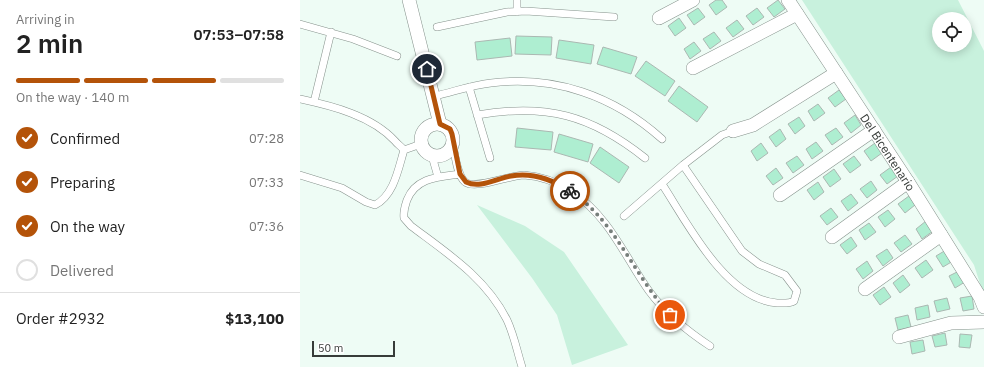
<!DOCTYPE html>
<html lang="en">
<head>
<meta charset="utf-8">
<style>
	body { margin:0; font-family:"IBM Plex Sans",sans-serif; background:#f6f6f6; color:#222; height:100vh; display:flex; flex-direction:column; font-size:15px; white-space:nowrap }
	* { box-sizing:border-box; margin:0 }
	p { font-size:13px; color:#767676 }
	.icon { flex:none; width:22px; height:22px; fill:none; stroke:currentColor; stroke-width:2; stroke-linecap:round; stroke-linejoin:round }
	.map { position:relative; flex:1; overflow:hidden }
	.panel { display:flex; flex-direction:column; background:#fff; width:300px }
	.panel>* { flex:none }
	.tools { position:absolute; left:632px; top:12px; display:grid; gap:8px }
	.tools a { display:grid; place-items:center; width:40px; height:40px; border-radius:50%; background:#fff; box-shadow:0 2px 10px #0003; font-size:20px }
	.scale { position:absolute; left:12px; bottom:10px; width:83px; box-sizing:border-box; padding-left:4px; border:2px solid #373c39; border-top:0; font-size:11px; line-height:14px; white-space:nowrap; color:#373c39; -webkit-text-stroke:3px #fff; paint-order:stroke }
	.pin { position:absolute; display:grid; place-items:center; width:34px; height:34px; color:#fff; margin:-17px; border:2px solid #fff; border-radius:50%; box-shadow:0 1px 4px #0007 }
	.courier { position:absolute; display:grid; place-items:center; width:40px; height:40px; margin:-20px; border:3px solid #b45309; border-radius:50%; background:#fff; color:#222; box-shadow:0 1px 5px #0007 }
	.headline em { font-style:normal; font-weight:600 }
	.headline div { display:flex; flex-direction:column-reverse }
	.headline { display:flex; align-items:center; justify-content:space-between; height:68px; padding:0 16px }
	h1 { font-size:26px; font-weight:600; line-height:30px }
	.bar { display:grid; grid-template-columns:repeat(4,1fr); gap:6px 4px; align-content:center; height:48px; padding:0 16px }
	.bar i { height:5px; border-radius:3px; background:#e0e0e0 }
	.bar .current { background:#b45309 }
	.bar p { grid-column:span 4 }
	.line { display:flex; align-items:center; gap:10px; padding:0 16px; border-top:1px solid #e0e0e0 }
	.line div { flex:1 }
	ol { padding:0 16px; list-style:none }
	li { display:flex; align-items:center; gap:12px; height:44px }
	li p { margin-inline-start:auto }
	li .icon { padding:4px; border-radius:50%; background:#b45309; color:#fff; stroke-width:4 }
	li:last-child { color:#767676 }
	li i { width:22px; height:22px; border:2px solid #e0e0e0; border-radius:50% }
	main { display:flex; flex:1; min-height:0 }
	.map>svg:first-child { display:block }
	.green { fill:#c8f1dd; fill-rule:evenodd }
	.building { fill:#aeeed1; stroke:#abb8b2 }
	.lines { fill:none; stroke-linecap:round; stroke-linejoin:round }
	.lane-casing { stroke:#86928c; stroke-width:8 }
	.street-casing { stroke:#86928c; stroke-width:14 }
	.lane { stroke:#fff; stroke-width:7 }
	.street { stroke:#fff; stroke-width:13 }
	.done { stroke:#777f7b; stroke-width:4; stroke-dasharray:0 7.2 }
	.route { stroke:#b45309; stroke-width:5 }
	.labels { text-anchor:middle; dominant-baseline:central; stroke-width:4; stroke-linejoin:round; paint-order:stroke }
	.street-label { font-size:12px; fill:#373c39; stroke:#fff }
</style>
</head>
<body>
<main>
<section class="panel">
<div class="headline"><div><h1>2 min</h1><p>Arriving in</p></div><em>07:53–07:58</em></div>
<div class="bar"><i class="current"></i><i class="current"></i><i class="current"></i><i></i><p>On the way · 140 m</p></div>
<ol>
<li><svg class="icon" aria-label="check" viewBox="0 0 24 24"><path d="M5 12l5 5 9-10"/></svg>Confirmed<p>07:28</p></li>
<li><svg class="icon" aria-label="check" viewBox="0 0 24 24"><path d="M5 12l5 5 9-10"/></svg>Preparing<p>07:33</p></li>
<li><svg class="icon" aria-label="check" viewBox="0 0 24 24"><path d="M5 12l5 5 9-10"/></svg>On the way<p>07:36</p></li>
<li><i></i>Delivered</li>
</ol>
<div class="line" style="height:52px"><div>Order #2932</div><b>$13,100</b></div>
</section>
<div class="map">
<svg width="684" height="367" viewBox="0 0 684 367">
	<rect width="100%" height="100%" fill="#eefcf5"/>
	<path class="green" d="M502 0H658L684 51V296L674 265ZM639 19H665V45H639Z
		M177 205 225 226 264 252 328 345 272 365 257 315 232 278Z"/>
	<path class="building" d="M416 0H422L427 7 416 15 409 5Z
		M478 0 485 9 474 17 467 8Z
		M398 8 405 17 394 25 387 15Z
		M457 8 464 17 453 25 446 16Z
		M379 18 386 28 375 36 368 26Z
		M437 20 444 29 433 37 426 28Z
		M414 32 421 41 410 49 403 39Z
		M216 36 252 37 251 55 215 54Z
		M210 38 212 56 177 60 175 42Z
		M259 40 294 45 291 64 256 58Z
		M394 42 401 51 390 59 384 49Z
		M303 47 337 57 331 74 297 64Z
		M346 61 375 81 365 96 335 76Z
		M379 86 408 107 397 122 368 101Z
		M539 90 546 99 535 107 528 98Z
		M518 104 525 113 514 121 508 111Z
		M555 115 561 125 551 133 544 123Z
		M499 117 505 126 495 134 488 124Z
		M217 128 253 132 251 150 215 147Z
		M536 128 543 137 532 145 525 135Z
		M480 129 486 139 476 147 469 137Z
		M259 134 293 144 288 162 254 152Z
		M516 142 523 151 512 159 506 149Z
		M461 143 468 153 457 161 451 151Z
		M575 143 582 153 571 161 564 151Z
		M300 147 329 167 319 183 290 163Z
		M497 156 504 165 493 173 486 163Z
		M554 156 561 165 550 173 543 164Z
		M591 167 598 176 587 184 580 175Z
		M476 168 483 178 473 185 466 176Z
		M534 169 541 179 530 187 523 177Z
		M571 181 577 190 567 198 560 189Z
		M518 182 524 192 514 200 507 190Z
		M551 194 558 203 548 211 541 201Z
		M609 196 615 205 605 213 598 204Z
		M531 208 538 217 527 225 520 216Z
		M588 210 595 219 585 227 578 217Z
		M626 221 633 231 622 239 616 229Z
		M569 223 576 232 565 240 559 230Z
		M605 235 612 244 601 252 594 243Z
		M551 237 557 246 547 254 540 245Z
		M587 249 593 258 583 266 576 256Z
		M646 250 653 261 643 267 636 256Z
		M626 260 633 270 622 278 615 268Z
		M567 261 573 271 563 279 556 269Z
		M659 271 665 282 655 288 649 276Z
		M603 275 610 285 600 293 593 283Z
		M584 287 591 297 580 305 573 295Z
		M672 296 674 309 663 311 660 298Z
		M647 298 650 309 637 312 634 301Z
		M628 305 630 317 617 320 615 308Z
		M608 315 611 327 598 330 595 318Z
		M645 333 647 345 635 347 632 336Z
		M660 334 672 335 670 348 659 347Z
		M623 340 625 351 612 354 610 342Z"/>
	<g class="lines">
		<g class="lane-casing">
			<path id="lane" d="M217 12V0
				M0 24 53 39 97 56
				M137 27 207 12 226 11 314 17
				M169 87 190 158
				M135 96C153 92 172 85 191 83 255 75 314 96 362 139
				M0 99C33 106 72 116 95 141 98 145 101 146 104 150L121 144
				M14 102 31 32
				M177 115C246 103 291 115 345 158
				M153 145C155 155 157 175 165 182 175 190 210 175 224 175 242 176 257 182 272 192 309 216 325 257 349 291 366 314 387 331 410 346
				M132 156 138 177
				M160 174C139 177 116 177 107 200 105 206 103 211 104 218L111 226C147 253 186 278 207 320 214 335 217 351 222 367
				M0 175 42 188 66 202 75 205C94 195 98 170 104 150
				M362 184C387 222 425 299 477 303 482 303 489 304 494 301L497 291 485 275 459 264 442 251 383 165
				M324 216 383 165 422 135 433 131"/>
		</g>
		<g class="street-casing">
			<g id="street">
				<path d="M109 0 140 124"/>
				<path id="s1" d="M488 0 608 182 680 297 684 307"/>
				<path d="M359 18 393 0"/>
				<path d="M393 68 497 14"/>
				<circle cx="137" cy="140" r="16"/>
				<path d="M433 131 453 125 536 73"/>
				<path d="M480 195 574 130"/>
				<path d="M532 237 608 182"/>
				<path d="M565 289 641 235"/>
				<path d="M599 337 651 323 684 322"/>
			</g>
		</g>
		<use href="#lane" class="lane"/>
		<use href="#street" class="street"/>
	</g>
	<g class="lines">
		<path class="done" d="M270 191C316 221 334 276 370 315"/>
		<path class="route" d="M127 69 140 124 150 129 152 134 160 174 166 182C180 189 197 178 211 176 232 172 253 180 270 191"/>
	</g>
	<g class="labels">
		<g class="street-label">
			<text stroke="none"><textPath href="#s1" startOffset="182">Del Bicentenario</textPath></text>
		</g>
	</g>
</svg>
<div class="tools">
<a><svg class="icon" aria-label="locate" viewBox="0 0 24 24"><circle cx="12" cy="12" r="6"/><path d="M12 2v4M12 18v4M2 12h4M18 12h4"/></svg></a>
</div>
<div class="scale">50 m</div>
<div class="pin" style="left:370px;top:315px;background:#ea580c"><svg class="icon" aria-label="bag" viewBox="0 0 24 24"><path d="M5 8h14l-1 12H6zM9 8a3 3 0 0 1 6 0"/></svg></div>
<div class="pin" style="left:127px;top:69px;background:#1f2937"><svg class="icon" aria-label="home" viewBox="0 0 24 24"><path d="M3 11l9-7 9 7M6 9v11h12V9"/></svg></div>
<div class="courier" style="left:270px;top:191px"><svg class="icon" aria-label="bike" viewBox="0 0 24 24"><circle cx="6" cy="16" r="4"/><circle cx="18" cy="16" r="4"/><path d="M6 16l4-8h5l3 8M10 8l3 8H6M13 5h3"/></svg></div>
</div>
</main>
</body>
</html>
